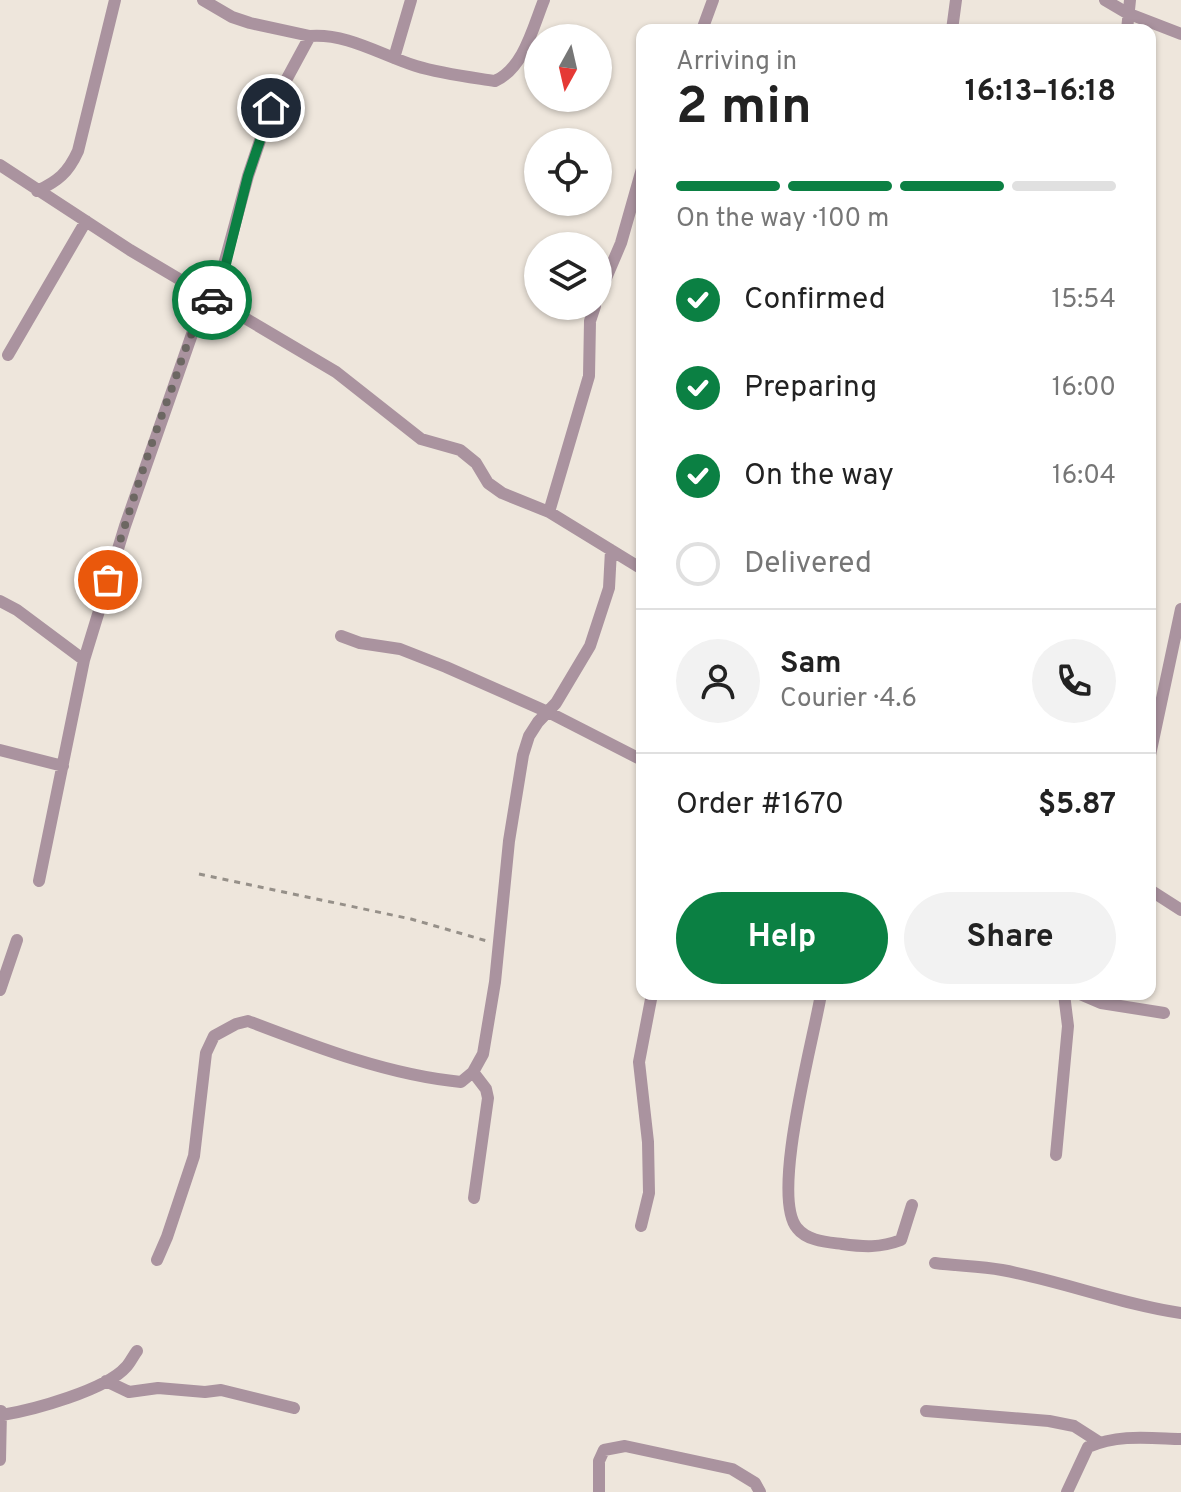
<!DOCTYPE html>
<html lang="en">
<head>
<meta charset="utf-8">
<style>
	body { margin:0; font-family:Overpass,sans-serif; background:#f2f2f2; color:#222; height:100vh; display:flex; flex-direction:column; font-size:30px; white-space:nowrap }
	* { box-sizing:border-box; margin:0 }
	p { font-size:26px; color:#767676 }
	.icon { flex:none; width:44px; height:44px; fill:none; stroke:currentColor; stroke-width:2; stroke-linecap:round; stroke-linejoin:round }
	.map { position:relative; flex:1; overflow:hidden }
	.details { position:absolute; left:636px; top:24px; width:520px; height:976px; display:flex; flex-direction:column; background:#fff; border-radius:16px; box-shadow:0 2px 6px #0004 }
	.details>* { flex:none }
	.needle { width:52px; rotate:188deg }
	.controls { position:absolute; left:524px; top:24px; display:grid; gap:16px }
	.controls a { display:grid; place-items:center; width:88px; height:88px; border-radius:50%; background:#fff; box-shadow:0 2px 6px #0004; font-size:40px }
	.pin { position:absolute; display:grid; place-items:center; width:68px; height:68px; color:#fff; margin:-34px; border:4px solid #fff; border-radius:50%; box-shadow:0 2px 8px #0007 }
	.courier { position:absolute; display:grid; place-items:center; width:80px; height:80px; margin:-40px; border:6px solid #0b8043; border-radius:50%; background:#fff; color:#222; box-shadow:0 2px 10px #0007 }
	.head em { font-style:normal; font-weight:700 }
	.head div { display:flex; flex-direction:column-reverse }
	.head { display:flex; align-items:center; justify-content:space-between; height:136px; padding:0 40px }
	h1 { font-size:52px; font-weight:700; line-height:60px }
	.bar { display:grid; grid-template-columns:repeat(4,1fr); gap:12px 8px; align-content:center; height:96px; padding:0 40px }
	.bar i { height:10px; border-radius:6px; background:#e0e0e0 }
	.bar .selected { background:#0b8043 }
	.bar p { grid-column:span 4 }
	.line { display:flex; align-items:center; gap:20px; padding:0 40px; border-top:2px solid #e0e0e0 }
	.line div { flex:1 }
	.round { display:grid; place-items:center; flex:none; width:84px; height:84px; border-radius:42px; background:#f2f2f2 }
	ol { padding:0 40px; list-style:none }
	li { display:flex; align-items:center; gap:24px; height:88px }
	li p { margin-inline-start:auto }
	li .icon { padding:8px; border-radius:50%; background:#0b8043; color:#fff; stroke-width:4 }
	li:last-child { color:#767676 }
	li i { width:44px; height:44px; border:4px solid #e0e0e0; border-radius:50% }
	.action { display:flex; gap:16px; margin-top:auto; padding:16px 40px }
	.action a { flex:1; height:92px; border-radius:48px; background:#0b8043; color:#fff; font-size:32px; font-weight:700; line-height:92px; text-align:center }
	.action a+a { background:#f2f2f2; color:#222 }
	.map>svg:first-child { display:block }
	.lines { fill:none; stroke-linecap:round; stroke-linejoin:round }
	.path { stroke:#969089; stroke-width:3; stroke-dasharray:6 6; stroke-linecap:butt }
	.minor { stroke:#aa939f; stroke-width:12 }
	.done { stroke:#6c6762; stroke-width:8; stroke-dasharray:0 14.4 }
	.route { stroke:#0b8043; stroke-width:10 }
</style>
</head>
<body>
<div class="map">
<svg width="1181" height="1492" viewBox="0 0 1181 1492">
	<rect width="100%" height="100%" fill="#eee6dc"/>
	<g class="lines">
		<path class="path" d="M199 874 411 919 487 941"/>
		<path class="minor" d="M203 0 232 17 250 23 310 36
			M1105 0 1127 13 1181 34
			M702 30 713 0
			M952 30 956 0
			M1127 30 1130 0
			M394 58 411 0
			M0 165 130 250 336 372 421 439 460 450 476 463 488 483 502 493 549 512 642 569
			M37 191C58 181 68 173 78 151L115 0
			M598 297 621 243 642 169
			M8 355 86 221
			M549 512 589 376 590 321 595 306
			M0 601 17 610 84 660
			M341 636 360 643 400 649 446 667 550 713 642 760
			M0 750 63 766
			M1150 755 1181 609
			M39 881 84 660 125 526 198 317 213 299 219 283 248 176 271 108 310 36C347 33 381 55 416 66 442 74 469 77 495 81 524 68 533 27 544 0
			M1150 890 1181 910
			M0 990 17 940
			M821 994C814 1038 770 1196 797 1228 807 1241 827 1242 842 1244 864 1247 880 1248 901 1240L912 1205
			M1080 994 1101 1003 1164 1013
			M473 1072 486 1089 488 1098 474 1198
			M1056 1155 1068 1026 1064 994
			M641 1226 649 1193 648 1142 639 1062 652 994
			M157 1260 167 1237 194 1156 206 1053 214 1036 236 1024 248 1021C316 1047 388 1075 461 1082L473 1072 483 1054 495 982 509 841 523 755 529 736 538 722 556 703 590 646 609 588 611 550
			M935 1263C957 1266 980 1266 1002 1270 1062 1281 1120 1304 1181 1313
			M106 1381 129 1392 158 1388 205 1392 221 1390 294 1408
			M926 1411 1049 1421 1074 1426 1099 1442
			M2 1415C33 1410 106 1390 126 1367 130 1363 133 1356 137 1351
			M0 1460 1 1411
			M599 1492V1461L604 1450 625 1446 732 1469 755 1483 760 1492
			M1067 1492 1088 1447C1119 1434 1148 1438 1181 1439"/>
	</g>
	<g class="lines">
		<path class="done" d="M108 580C128 515 148 451 172 388 183 357 191 325 212 300"/>
		<path class="route" d="M212 300 226 264 248 176 271 108"/>
	</g>
</svg>
<div class="controls">
<a><svg class="needle" viewBox="-14 -14 28 28"><path d="M0-13l5 13h-10z" fill="#e53935"/><path d="M0 13l5-13h-10z" fill="#767676"/></svg></a>
<a><svg class="icon" aria-label="locate" viewBox="0 0 24 24"><circle cx="12" cy="12" r="6"/><path d="M12 2v4M12 18v4M2 12h4M18 12h4"/></svg></a>
<a><svg class="icon" aria-label="layers" viewBox="0 0 24 24"><path d="M12 4l9 5-9 5-9-5zM3 14l9 5 9-5"/></svg></a>
</div>
<div class="pin" style="left:108px;top:580px;background:#ea580c"><svg class="icon" aria-label="bag" viewBox="0 0 24 24"><path d="M5 8h14l-1 12H6zM9 8a3 3 0 0 1 6 0"/></svg></div>
<div class="pin" style="left:271px;top:108px;background:#1f2937"><svg class="icon" aria-label="home" viewBox="0 0 24 24"><path d="M3 11l9-7 9 7M6 9v11h12V9"/></svg></div>
<div class="courier" style="left:212px;top:300px"><svg class="icon" aria-label="car" viewBox="0 0 24 24"><path d="M5 17H2v-5l4-1 3-4h7l3 4 3 1v5h-3M9 17h6M6 11h13"/><circle cx="7" cy="17" r="2"/><circle cx="17" cy="17" r="2"/></svg></div>
<section class="details">
<div class="head"><div><h1>2 min</h1><p>Arriving in</p></div><em>16:13–16:18</em></div>
<div class="bar"><i class="selected"></i><i class="selected"></i><i class="selected"></i><i></i><p>On the way · 100 m</p></div>
<ol>
<li><svg class="icon" aria-label="check" viewBox="0 0 24 24"><path d="M5 12l5 5 9-10"/></svg>Confirmed<p>15:54</p></li>
<li><svg class="icon" aria-label="check" viewBox="0 0 24 24"><path d="M5 12l5 5 9-10"/></svg>Preparing<p>16:00</p></li>
<li><svg class="icon" aria-label="check" viewBox="0 0 24 24"><path d="M5 12l5 5 9-10"/></svg>On the way<p>16:04</p></li>
<li><i></i>Delivered</li>
</ol>
<div class="line" style="height:144px"><a class="round"><svg class="icon" aria-label="person" viewBox="0 0 24 24"><circle cx="12" cy="8" r="4"/><path d="M4 21q1-7 8-7t8 7"/></svg></a><div><b>Sam</b><p>Courier · 4.6</p></div><a class="round"><svg class="icon" aria-label="phone" viewBox="0 0 24 24"><path d="M5 4h4l2 5-3 2q2 4 5 5l2-3 5 2v4C11 20 4 13 5 4z"/></svg></a></div>
<div class="line" style="height:104px"><div>Order #1670</div><b>$5.87</b></div>
<div class="action"><a>Help</a><a>Share</a></div>
</section>
</div>
</body>
</html>
